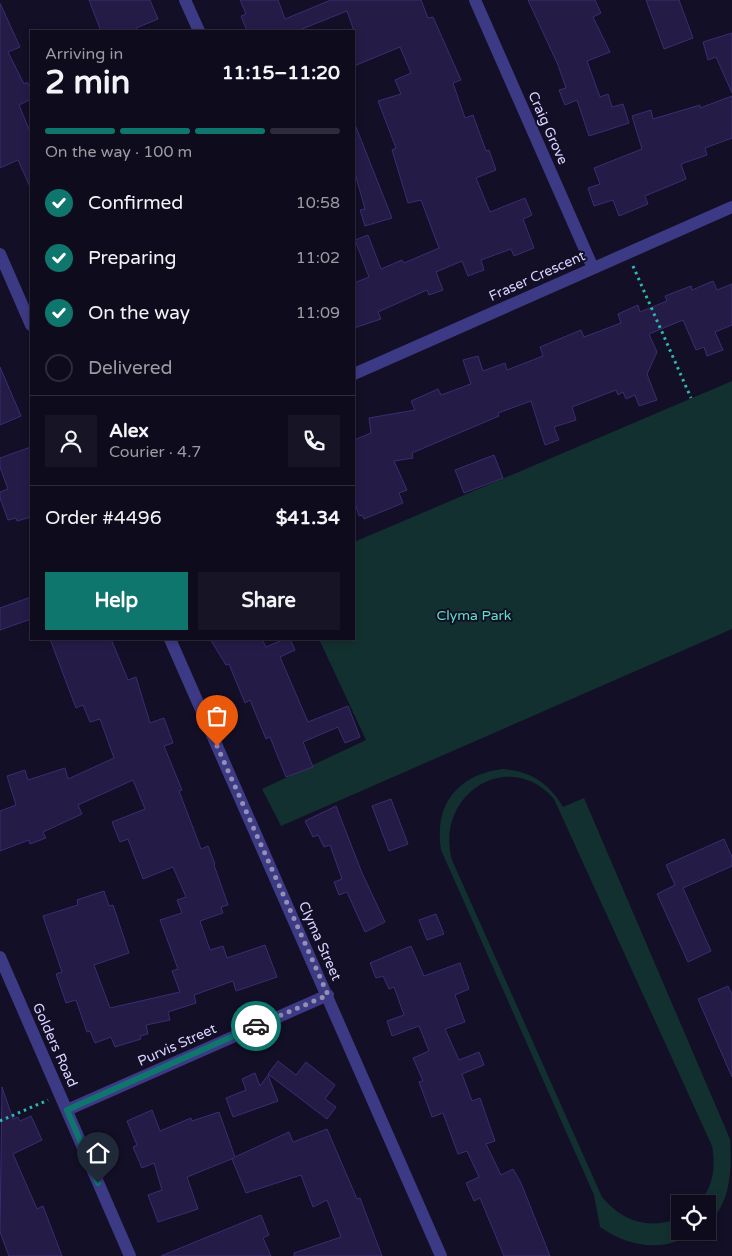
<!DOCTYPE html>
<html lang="en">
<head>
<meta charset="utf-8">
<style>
	body { margin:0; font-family:"Varela Round",sans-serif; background:#171425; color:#f1f3f6; height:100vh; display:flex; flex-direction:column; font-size:19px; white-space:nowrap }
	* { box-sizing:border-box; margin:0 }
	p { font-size:16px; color:#9b9ba3 }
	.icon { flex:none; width:28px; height:28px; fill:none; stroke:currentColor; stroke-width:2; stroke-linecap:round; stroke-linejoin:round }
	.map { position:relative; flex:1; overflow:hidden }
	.sheet { position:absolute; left:30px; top:30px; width:325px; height:610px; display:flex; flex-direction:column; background:#0e0b1c; border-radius:0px; box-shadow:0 2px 8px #0003,0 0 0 1px #2e2b3b }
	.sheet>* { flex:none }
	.fabs { position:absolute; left:671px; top:1195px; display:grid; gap:10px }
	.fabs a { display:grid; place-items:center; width:45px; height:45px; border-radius:0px; background:#0e0b1c; box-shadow:0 2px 8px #0003,0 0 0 1px #2e2b3b; font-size:25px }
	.pin { position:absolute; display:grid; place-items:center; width:42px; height:42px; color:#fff; margin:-51px -21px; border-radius:50% 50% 50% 0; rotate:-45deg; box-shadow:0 0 5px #0007 }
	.pin .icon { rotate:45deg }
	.courier { position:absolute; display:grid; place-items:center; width:50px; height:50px; margin:-25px; border:4px solid #0f766e; border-radius:50%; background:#fff; color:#222; box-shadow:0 1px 6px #0007 }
	.overview em { font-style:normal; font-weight:700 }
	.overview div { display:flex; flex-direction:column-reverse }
	.overview { display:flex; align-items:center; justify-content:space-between; height:85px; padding:0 15px }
	h1 { font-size:32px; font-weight:700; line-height:38px }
	.bar { display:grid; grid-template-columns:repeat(4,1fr); gap:8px 5px; align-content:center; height:60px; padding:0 15px }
	.bar i { height:6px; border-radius:4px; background:#2e2b3b }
	.bar .current { background:#0f766e }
	.bar p { grid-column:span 4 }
	.line { display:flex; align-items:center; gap:12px; padding:0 15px; border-top:1px solid #2e2b3b }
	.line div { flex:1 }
	.round { display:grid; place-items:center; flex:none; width:52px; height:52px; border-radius:0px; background:#171425 }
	ol { padding:0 15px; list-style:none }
	li { display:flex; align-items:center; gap:15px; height:55px }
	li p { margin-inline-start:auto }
	li .icon { padding:5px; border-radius:50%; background:#0f766e; color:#fff; stroke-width:4 }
	li:last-child { color:#9b9ba3 }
	li i { width:28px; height:28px; border:2px solid #2e2b3b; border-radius:50% }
	.primary-button { display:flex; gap:10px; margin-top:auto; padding:10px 15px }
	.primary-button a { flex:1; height:58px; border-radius:0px; background:#0f766e; color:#fff; font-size:20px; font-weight:700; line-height:58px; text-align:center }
	.primary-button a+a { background:#171425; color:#f1f3f6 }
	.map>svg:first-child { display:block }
	.green { fill:#12302f }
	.building { fill:#241b47; stroke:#3b2d73 }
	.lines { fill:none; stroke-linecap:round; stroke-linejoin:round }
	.path { stroke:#2fb8b0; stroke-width:3; stroke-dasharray:2.5 4; stroke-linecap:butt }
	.minor { stroke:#3d3a85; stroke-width:12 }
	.done { stroke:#948fb3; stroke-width:5; stroke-dasharray:0 9 }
	.route { stroke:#0f766e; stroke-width:6 }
	.labels { text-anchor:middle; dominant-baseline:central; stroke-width:4; stroke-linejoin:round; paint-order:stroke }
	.street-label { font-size:14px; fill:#d9d4ff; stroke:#130f26 }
	.park-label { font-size:14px; fill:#5fe0c0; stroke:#130f26 }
</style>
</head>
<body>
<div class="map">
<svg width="732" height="1256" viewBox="0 0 732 1256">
	<rect width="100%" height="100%" fill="#130f26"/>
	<path class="green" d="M732 381V629L281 826 262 789 366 740 319 639H354V542Z
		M502 769C530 771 549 783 563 807L584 798 730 1139C732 1170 731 1202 708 1224V1204H699C713 1186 716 1168 712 1146L554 799C509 747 434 794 452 860L602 1197C623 1222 649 1230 680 1218V1231H698C666 1253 630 1248 600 1227L594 1195 441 850C434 805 457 775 502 769Z"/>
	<path class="building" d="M89 0H150L158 19 136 28 138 31H101Z
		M240 0H278L285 19 331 0H421L428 18 433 17 461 80 453 83 465 118 473 115 486 151 489 150 496 170 476 178 490 212 525 198 532 215 523 219 534 248 514 256 511 249 481 260 484 270 468 276 462 261 436 272 443 290 429 295 427 290 378 312 381 319 354 328V283L369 277 355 240 368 235 381 269 402 260 404 263 439 248 421 200 408 203 392 150 396 148 378 101 401 94 395 80 411 73 400 47 354 66V31L347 11 297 31H247L241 16 246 14Z
		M528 0H595L601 13 593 17 610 52 587 61 600 97 608 94 612 107 623 104 629 123 589 136 577 100 565 105 559 90 566 88 558 65Z
		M646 0H679L693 38 664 49Z
		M0 3 20 47 8 52 24 84 27 82 31 90V99L19 105 31 134V189L18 160 0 168Z
		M732 33V93L716 57 708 60 703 42Z
		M732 96V138L705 148 707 155 681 164 686 179 645 196 648 204 619 216 613 200 594 206 588 188 600 184 594 168 642 149 632 116 651 110 653 119 700 105V108Z
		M354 122 392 218 365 226 360 210 365 209 354 170Z
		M713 281 717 290 732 284V325L715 332 723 350 707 356 704 347 696 350 683 320 649 334 657 352 647 374 657 400 639 406 635 395 626 399 623 392 618 395 616 390 572 407 576 420 554 427 559 440 545 445 531 401 498 413 499 416 412 453 413 458 394 461 407 490 399 493 403 503 364 519 362 515 359 516 354 499V440L371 433 369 418 415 410 411 401 438 389 441 395 471 384 463 360 478 356 483 371 505 363 507 370 543 356 540 347 581 330 584 337 621 323 618 314 638 305 640 312 667 301 665 296 691 286 692 290Z
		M0 367 21 416 0 425Z
		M31 447V517L17 521 16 518 8 520 0 498V492L8 489 0 467V458Z
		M494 455 503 478 464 493 455 470Z
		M31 597V619L0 630V608Z
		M50 639H111L128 680 136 677 150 723 164 718 173 743 164 746 182 790 179 791 201 849 208 846 215 864 214 865 228 905 221 907 223 913 200 921 210 950 223 946 227 958 265 945 277 977 236 991 233 981 194 995 196 1003 168 1012 170 1020 146 1025 148 1034 140 1036 141 1039 115 1047 111 1037 95 1043 90 1031 87 1032 76 1000 66 1003 56 974 62 972 43 916 78 905 77 900 104 891 109 906 113 905 129 953 94 965 110 1008 180 992 172 971 178 969 160 920 182 913 177 900 186 897 173 867 143 879 128 839 120 842 112 822 145 809 133 780 78 805 82 814 43 832 46 838 30 844 29 840 0 851V811L16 805 7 776 25 770 28 780 65 768 68 779 114 758 100 719 90 722 83 705 76 708Z
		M210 639H262L266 647 284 639H290L295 650 280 657 308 722 348 706 360 737 345 743 338 727 303 742 313 767 286 777 270 737 266 739 250 700 245 703 229 664 226 665Z
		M391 799 408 844 389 851 372 806Z
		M336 806 362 873 385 922 365 932 347 892 339 895 334 882 342 879 330 845 324 847 318 835 313 837 305 821Z
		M724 839 732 857V866L683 888 711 951 688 962 657 894 675 885 666 865Z
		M436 914 444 934 427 940 419 920Z
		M411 946 424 976 460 963 469 989 455 995 465 1022 445 1029 459 1060 479 1052 484 1065 462 1074 472 1101 480 1098 495 1141 486 1144 501 1175 513 1169 521 1183 550 1256H504L480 1198 474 1201 466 1183 479 1177 467 1151 458 1154 443 1113 432 1117 419 1082 423 1081 413 1058 429 1051 419 1026 392 1036 387 1021 404 1015 394 987 389 989 383 976 376 978 370 963Z
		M728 986 732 994V1077L698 999Z
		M278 1061 296 1075 306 1062 335 1085 325 1099 336 1107 327 1119 268 1074Z
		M255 1073 260 1086 268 1075 278 1101 233 1117 226 1098 246 1090 242 1079Z
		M2 1087 13 1119 18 1117 20 1121 31 1116 42 1140 13 1154 37 1209 43 1206 62 1256H9L0 1232Z
		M152 1110 160 1131 191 1118 192 1121 219 1112 235 1157 289 1132 293 1142 327 1129 357 1199 360 1198 382 1256H294V1253L341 1237 327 1200 313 1207 301 1175 246 1193 232 1159 234 1158 187 1177 198 1209 158 1222 148 1195 162 1190 154 1163 142 1168 133 1147 137 1145 127 1121Z
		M261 1215 269 1235 263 1238 271 1256H161Z"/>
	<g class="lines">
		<path class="path" d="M633 266 691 398
			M0 1121 48 1100"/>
		<path class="minor" d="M185 0 199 31
			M475 0 593 268
			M0 254 31 325
			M354 374 732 207
			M170 639 441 1256
			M0 957 130 1256
			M67 1110 328 995"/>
	</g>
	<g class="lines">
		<path class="done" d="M217 746 328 995 256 1026"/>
		<path class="route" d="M98 1183 67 1110 256 1026"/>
	</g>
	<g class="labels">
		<g class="street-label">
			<text transform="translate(548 128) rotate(66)">Craig Grove</text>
			<text transform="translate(537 276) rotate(-24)">Fraser Crescent</text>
			<text transform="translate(320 941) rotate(66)">Clyma Street</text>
			<text transform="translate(55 1045) rotate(66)">Golders Road</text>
			<text transform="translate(177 1045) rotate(-24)">Purvis Street</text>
		</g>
		<g class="park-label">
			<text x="474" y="615">Clyma Park</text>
		</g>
	</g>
</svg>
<div class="fabs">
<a><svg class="icon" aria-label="locate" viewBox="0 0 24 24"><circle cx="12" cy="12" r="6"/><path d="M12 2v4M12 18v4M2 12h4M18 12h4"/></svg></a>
</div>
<div class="pin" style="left:217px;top:746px;background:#ea580c"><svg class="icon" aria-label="bag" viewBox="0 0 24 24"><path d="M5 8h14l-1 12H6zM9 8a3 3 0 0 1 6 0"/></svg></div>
<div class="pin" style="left:98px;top:1183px;background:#1f2937"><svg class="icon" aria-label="home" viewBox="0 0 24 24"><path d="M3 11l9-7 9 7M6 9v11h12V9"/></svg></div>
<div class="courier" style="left:256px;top:1026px"><svg class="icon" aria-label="car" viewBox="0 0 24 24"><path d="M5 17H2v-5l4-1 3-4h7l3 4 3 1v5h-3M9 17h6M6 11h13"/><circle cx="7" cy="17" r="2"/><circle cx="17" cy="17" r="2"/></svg></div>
<section class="sheet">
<div class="overview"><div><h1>2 min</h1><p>Arriving in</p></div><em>11:15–11:20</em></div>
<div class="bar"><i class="current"></i><i class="current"></i><i class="current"></i><i></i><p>On the way · 100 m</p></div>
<ol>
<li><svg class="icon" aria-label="check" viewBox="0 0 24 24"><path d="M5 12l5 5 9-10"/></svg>Confirmed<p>10:58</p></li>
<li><svg class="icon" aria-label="check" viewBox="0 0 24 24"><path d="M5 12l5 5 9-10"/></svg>Preparing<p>11:02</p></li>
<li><svg class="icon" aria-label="check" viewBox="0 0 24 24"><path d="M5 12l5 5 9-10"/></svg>On the way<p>11:09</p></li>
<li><i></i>Delivered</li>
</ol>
<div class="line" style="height:90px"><a class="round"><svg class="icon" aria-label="person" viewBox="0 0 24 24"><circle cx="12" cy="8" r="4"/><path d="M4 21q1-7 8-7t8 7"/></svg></a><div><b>Alex</b><p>Courier · 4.7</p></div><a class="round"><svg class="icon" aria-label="phone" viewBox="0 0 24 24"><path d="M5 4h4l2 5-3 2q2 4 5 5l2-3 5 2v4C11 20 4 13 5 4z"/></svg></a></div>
<div class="line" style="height:65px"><div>Order #4496</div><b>$41.34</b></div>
<div class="primary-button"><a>Help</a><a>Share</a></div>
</section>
</div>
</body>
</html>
